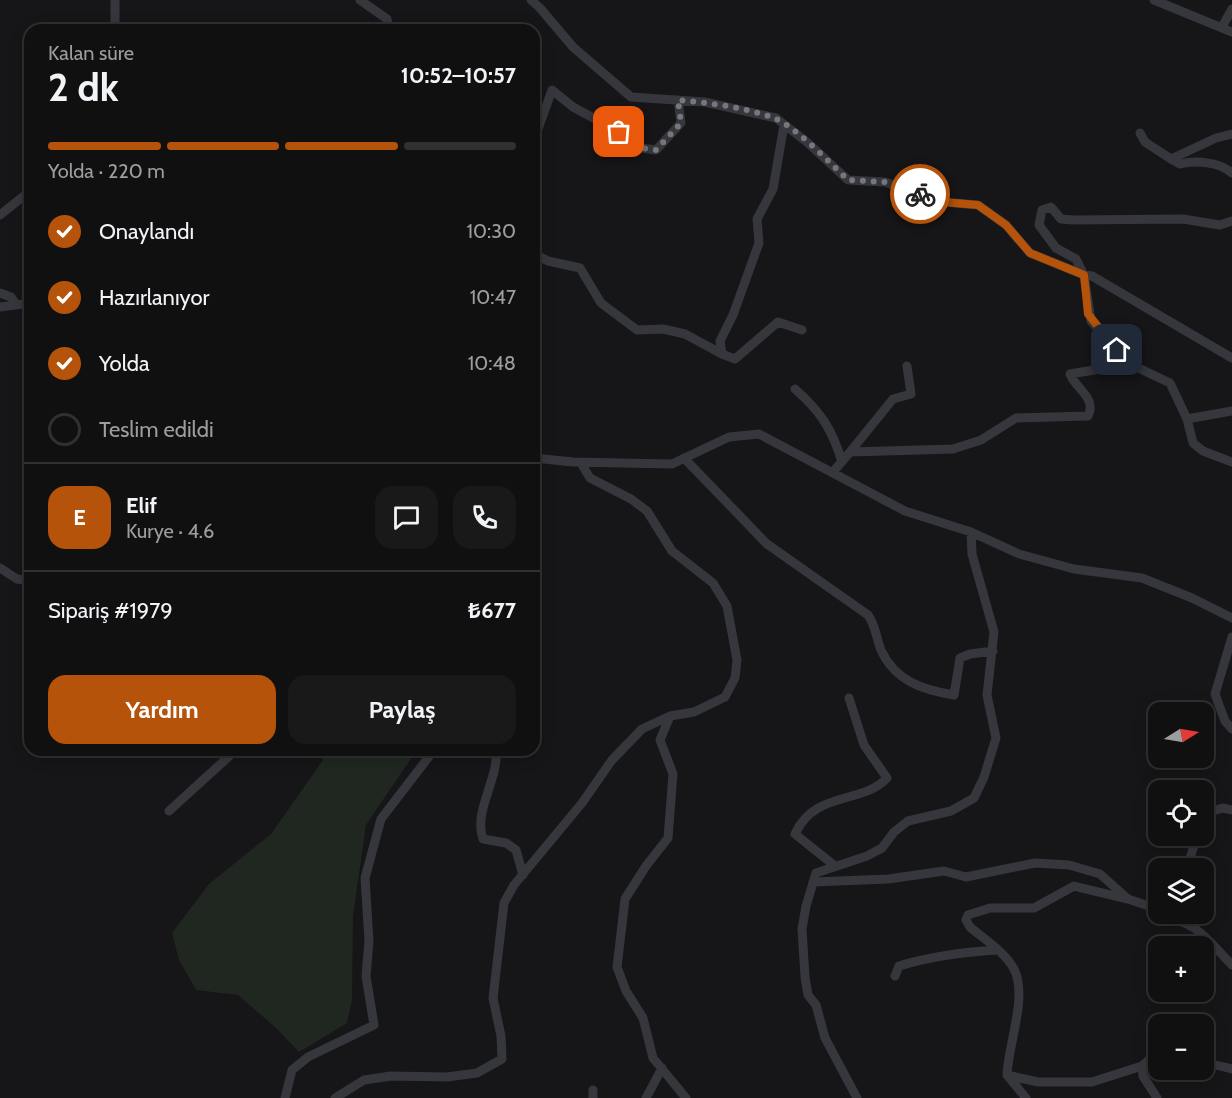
<!DOCTYPE html>
<html lang="tr">
<head>
<meta charset="utf-8">
<style>
	body { margin:0; font-family:Cabin,sans-serif; background:#19191a; color:#f1f3f6; height:100vh; display:flex; flex-direction:column; font-size:22px; white-space:nowrap }
	* { box-sizing:border-box; margin:0 }
	p { font-size:20px; color:#9c9d9f }
	.icon { flex:none; width:33px; height:33px; fill:none; stroke:currentColor; stroke-width:2; stroke-linecap:round; stroke-linejoin:round }
	.map { position:relative; flex:1; overflow:hidden }
	.details { position:absolute; left:24px; top:24px; width:516px; height:732px; display:flex; flex-direction:column; background:#101011; border-radius:18px; box-shadow:0 3px 15px #0003,0 0 0 2px #303031 }
	.details>* { flex:none }
	.needle { width:39px; rotate:79deg }
	.controls { position:absolute; left:1148px; top:702px; display:grid; gap:12px }
	.controls a { display:grid; place-items:center; width:66px; height:66px; border-radius:12px; background:#101011; box-shadow:0 3px 15px #0003,0 0 0 2px #303031; font-size:30px }
	.pin { position:absolute; display:grid; place-items:center; width:51px; height:51px; color:#fff; margin:-26px; border-radius:12px; box-shadow:0 3px 9px #0006 }
	.courier { position:absolute; display:grid; place-items:center; width:60px; height:60px; margin:-30px; border:4px solid #b45309; border-radius:50%; background:#fff; color:#222; box-shadow:0 2px 8px #0007 }
	.headline em { font-style:normal; font-weight:700 }
	.headline div { display:flex; flex-direction:column-reverse }
	.headline { display:flex; align-items:center; justify-content:space-between; height:102px; padding:0 24px }
	h1 { font-size:39px; font-weight:700; line-height:45px }
	.bar { display:grid; grid-template-columns:repeat(4,1fr); gap:9px 6px; align-content:center; height:72px; padding:0 24px }
	.bar i { height:8px; border-radius:4px; background:#303031 }
	.bar .current { background:#b45309 }
	.bar p { grid-column:span 4 }
	.line { display:flex; align-items:center; gap:15px; padding:0 24px; border-top:2px solid #303031 }
	.line div { flex:1 }
	.round { display:grid; place-items:center; flex:none; width:63px; height:63px; border-radius:18px; background:#19191a }
	ol { padding:0 24px; list-style:none }
	li { display:flex; align-items:center; gap:18px; height:66px }
	li p { margin-inline-start:auto }
	li .icon { padding:6px; border-radius:50%; background:#b45309; color:#fff; stroke-width:4 }
	li:last-child { color:#9c9d9f }
	li i { width:33px; height:33px; border:3px solid #303031; border-radius:50% }
	.button { display:flex; gap:12px; margin-top:auto; padding:12px 24px }
	.button a { flex:1; height:69px; border-radius:18px; background:#b45309; color:#fff; font-size:24px; font-weight:700; line-height:69px; text-align:center }
	.button a+a { background:#19191a; color:#f1f3f6 }
	.map>svg:first-child { display:block }
	.green { fill:#202721 }
	.lines { fill:none; stroke-linecap:round; stroke-linejoin:round }
	.minor { stroke:#36373c; stroke-width:9 }
	.done { stroke:#75767e; stroke-width:6; stroke-dasharray:0 10.8 }
	.route { stroke:#b45309; stroke-width:8 }
</style>
</head>
<body>
<div class="map">
<svg width="1232" height="1098" viewBox="0 0 1232 1098">
	<rect width="100%" height="100%" fill="#161517"/>
	<path class="green" d="M314 750H413L414 754 366 825 353 916 352 1000 347 1023 299 1052 276 1028 238 995 196 990 179 960 172 933 209 884 271 834 323 760Z"/>
	<g class="lines">
		<path class="minor" d="M115 0V30
			M360 0 387 19 389 30
			M531 0 540 8 573 47 631 97 705 102 776 118 808 143 848 180 885 182 943 202 978 205 1006 225 1030 253 1084 275 1092 276 1232 358
			M1154 0 1232 32
			M1222 27 1232 9
			M784 125 773 189 757 219 759 243 733 315 720 341 722 354 735 359 778 322 802 330
			M1140 133 1145 142 1171 159
			M1232 134 1216 138 1171 159 1180 164C1196 160 1219 162 1232 173
			M534 140 552 90 573 107 619 132 634 147 656 150 681 123 678 100
			M0 215 30 191
			M1232 221 1220 225 1183 219 1073 220 1061 219 1051 207 1042 210 1039 225 1056 248 1076 259 1084 275 1091 321 1130 364 1170 383 1187 419 1193 443 1203 451 1232 462
			M534 254 548 261 580 268 601 303 637 330 663 329 685 334 722 354
			M0 293 11 297 16 304
			M0 307 30 303
			M795 389C821 412 832 429 842 462
			M1187 419 1232 411
			M850 452 893 399 911 394 907 366
			M534 458 573 462 672 464 729 437 759 434 905 511 971 532 1019 554 1074 569 1142 578 1192 598 1232 618
			M684 458 767 544 868 615C876 626 876 638 881 650 895 681 923 690 954 695L960 658 970 654 993 651
			M833 472 850 452 953 449 981 440 1016 418 1088 416C1097 398 1076 389 1070 374L1130 364
			M0 568 17 579 30 581
			M1232 637 1215 694 1225 721 1232 729
			M670 716 660 740 673 774 668 838 646 866 625 899 617 967 626 991 643 1018 653 1058 686 1098
			M496 750C499 779 473 811 483 839L506 843 516 850 523 875
			M169 811 236 750
			M1203 822 1209 812 1223 808 1232 810
			M835 866 795 834C815 790 862 805 887 778L864 745 849 698
			M1187 868 1197 836
			M813 882 888 879 944 871 966 877 1035 863 1069 865 1100 874 1128 899 1158 909
			M1160 914 1161 916C1199 922 1208 941 1232 965
			M895 976 899 966C932 956 963 952 997 950
			M1203 1062 1232 1069
			M1007 1075 1038 1082H1092L1142 1066
			M593 1090V1098
			M285 1098 292 1070 308 1057 374 1025 366 976 369 941 365 878 381 819 434 750
			M335 1098 364 1080 391 1076 447 1077 477 1073 502 1059 501 1036 493 998 504 903 514 885 582 803 612 760 642 729 670 716 694 712 725 697 735 678 737 660 727 606 713 583 672 551 647 511 631 499 590 478 581 463
			M646 1098 662 1068
			M857 1098 825 1038 816 1005 808 995 805 977 802 929 806 906 816 873 867 856 882 848 894 832 908 821 951 811 974 798 984 777 996 738 987 695 994 632 972 554 971 532
			M1026 1098 1007 1075C1008 1045 1028 996 1014 969 1005 952 984 939 970 927L966 920 968 915 990 908H1034L1074 886 1128 899
			M1157 1098 1143 1076 1142 1066 1152 1057 1158 1056"/>
	</g>
	<g class="lines">
		<path class="done" d="M619 132 634 147 656 150 681 123 678 100C709 103 744 107 774 118 795 126 830 163 848 180L885 182 920 194"/>
		<path class="route" d="M920 194 943 202 978 205 1006 225 1030 253 1084 275 1088 314 1117 350"/>
	</g>
</svg>
<div class="controls">
<a><svg class="needle" viewBox="-14 -14 28 28"><path d="M0-13l5 13h-10z" fill="#e53935"/><path d="M0 13l5-13h-10z" fill="#9c9d9f"/></svg></a>
<a><svg class="icon" aria-label="locate" viewBox="0 0 24 24"><circle cx="12" cy="12" r="6"/><path d="M12 2v4M12 18v4M2 12h4M18 12h4"/></svg></a>
<a><svg class="icon" aria-label="layers" viewBox="0 0 24 24"><path d="M12 4l9 5-9 5-9-5zM3 14l9 5 9-5"/></svg></a>
<a>+</a>
<a>−</a>
</div>
<div class="pin" style="left:619px;top:132px;background:#ea580c"><svg class="icon" aria-label="bag" viewBox="0 0 24 24"><path d="M5 8h14l-1 12H6zM9 8a3 3 0 0 1 6 0"/></svg></div>
<div class="pin" style="left:1117px;top:350px;background:#1f2937"><svg class="icon" aria-label="home" viewBox="0 0 24 24"><path d="M3 11l9-7 9 7M6 9v11h12V9"/></svg></div>
<div class="courier" style="left:920px;top:194px"><svg class="icon" aria-label="bike" viewBox="0 0 24 24"><circle cx="6" cy="16" r="4"/><circle cx="18" cy="16" r="4"/><path d="M6 16l4-8h5l3 8M10 8l3 8H6M13 5h3"/></svg></div>
<section class="details">
<div class="headline"><div><h1>2 dk</h1><p>Kalan süre</p></div><em>10:52–10:57</em></div>
<div class="bar"><i class="current"></i><i class="current"></i><i class="current"></i><i></i><p>Yolda · 220 m</p></div>
<ol>
<li><svg class="icon" aria-label="check" viewBox="0 0 24 24"><path d="M5 12l5 5 9-10"/></svg>Onaylandı<p>10:30</p></li>
<li><svg class="icon" aria-label="check" viewBox="0 0 24 24"><path d="M5 12l5 5 9-10"/></svg>Hazırlanıyor<p>10:47</p></li>
<li><svg class="icon" aria-label="check" viewBox="0 0 24 24"><path d="M5 12l5 5 9-10"/></svg>Yolda<p>10:48</p></li>
<li><i></i>Teslim edildi</li>
</ol>
<div class="line" style="height:108px"><b class="round" style="background:#b45309;color:#fff">E</b><div><b>Elif</b><p>Kurye · 4.6</p></div><a class="round"><svg class="icon" aria-label="chat" viewBox="0 0 24 24"><path d="M4 5h16v11H9l-5 4z"/></svg></a><a class="round"><svg class="icon" aria-label="phone" viewBox="0 0 24 24"><path d="M5 4h4l2 5-3 2q2 4 5 5l2-3 5 2v4C11 20 4 13 5 4z"/></svg></a></div>
<div class="line" style="height:78px"><div>Sipariş #1979</div><b>₺677</b></div>
<div class="button"><a>Yardım</a><a>Paylaş</a></div>
</section>
</div>
</body>
</html>
